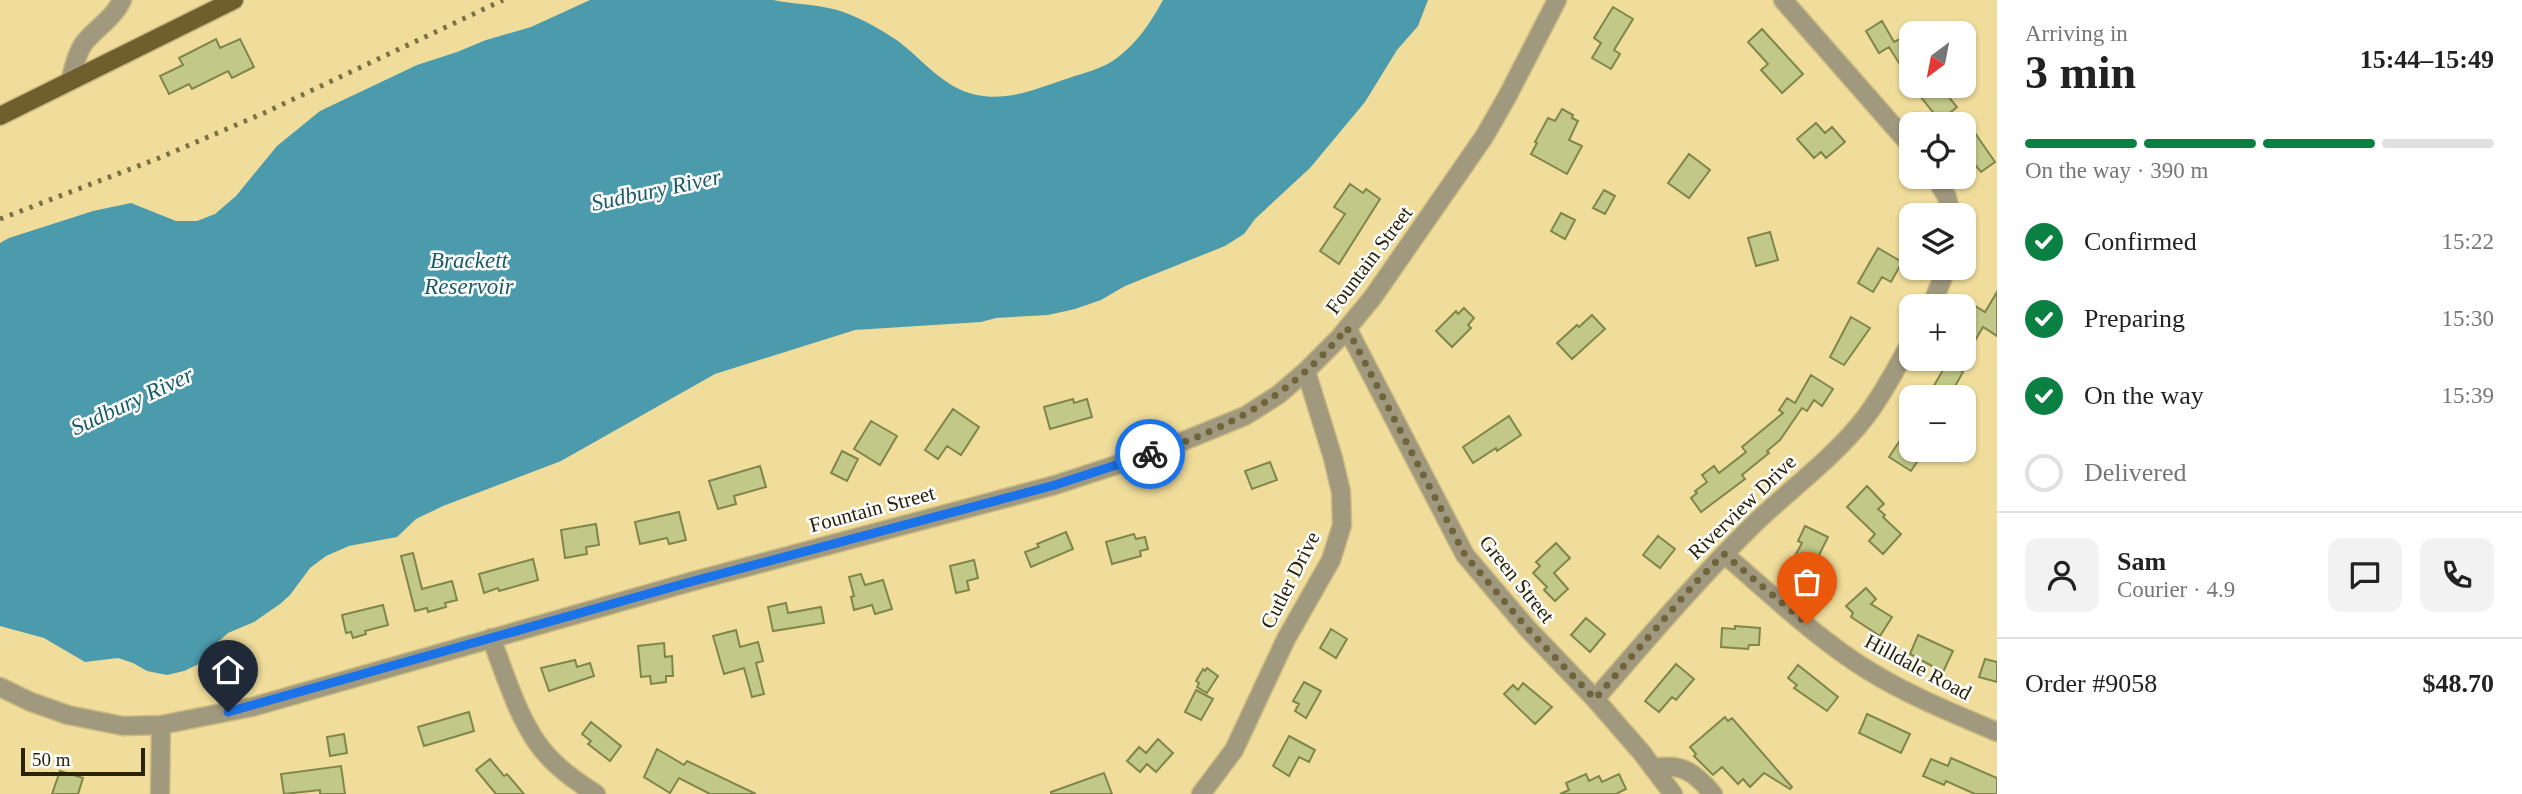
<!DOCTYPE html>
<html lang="en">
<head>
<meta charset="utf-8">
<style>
	body { margin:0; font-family:Georgia,serif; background:#f2f2f2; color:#222; height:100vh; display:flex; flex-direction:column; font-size:26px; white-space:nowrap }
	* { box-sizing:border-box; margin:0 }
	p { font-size:23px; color:#767676 }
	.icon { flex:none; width:38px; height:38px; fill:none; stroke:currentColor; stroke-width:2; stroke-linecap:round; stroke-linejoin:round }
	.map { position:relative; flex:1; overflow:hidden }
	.sheet { display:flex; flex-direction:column; background:#fff; width:525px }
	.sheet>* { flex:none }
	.needle { width:46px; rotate:212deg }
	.tools { position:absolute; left:1899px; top:21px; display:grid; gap:14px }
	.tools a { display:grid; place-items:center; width:77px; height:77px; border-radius:14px; background:#fff; box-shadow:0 2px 5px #0004; font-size:35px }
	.scale { position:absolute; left:21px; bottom:18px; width:124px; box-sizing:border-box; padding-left:7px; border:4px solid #2a2308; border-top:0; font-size:19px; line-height:24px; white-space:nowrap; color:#2a2308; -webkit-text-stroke:5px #fefefe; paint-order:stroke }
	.pin { position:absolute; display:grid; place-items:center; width:60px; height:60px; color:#fff; margin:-72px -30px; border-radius:50% 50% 50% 0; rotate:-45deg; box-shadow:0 0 7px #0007 }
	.pin .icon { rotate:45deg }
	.courier { position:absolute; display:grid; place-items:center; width:70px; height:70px; margin:-35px; border:5px solid #1a73e8; border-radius:50%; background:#fff; color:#222; box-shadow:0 2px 9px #0007 }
	.head em { font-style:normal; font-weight:600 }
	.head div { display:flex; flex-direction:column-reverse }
	.head { display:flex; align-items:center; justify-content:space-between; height:119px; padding:0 28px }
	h1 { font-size:46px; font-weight:600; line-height:52px }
	.bar { display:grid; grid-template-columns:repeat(4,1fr); gap:10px 7px; align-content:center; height:84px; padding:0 28px }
	.bar i { height:9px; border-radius:5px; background:#e0e0e0 }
	.bar .selected { background:#0b8043 }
	.bar p { grid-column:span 4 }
	.line { display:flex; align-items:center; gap:18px; padding:0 28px; border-top:2px solid #e0e0e0 }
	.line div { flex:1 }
	.round { display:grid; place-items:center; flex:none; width:74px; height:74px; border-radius:14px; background:#f2f2f2 }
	ol { padding:0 28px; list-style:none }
	li { display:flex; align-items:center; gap:21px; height:77px }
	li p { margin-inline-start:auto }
	li .icon { padding:7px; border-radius:50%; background:#0b8043; color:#fff; stroke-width:4 }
	li:last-child { color:#767676 }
	li i { width:38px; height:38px; border:4px solid #e0e0e0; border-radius:50% }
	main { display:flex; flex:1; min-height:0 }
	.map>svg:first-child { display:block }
	.water { fill:#4c9bad }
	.building { fill:#c1c888; stroke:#808648; stroke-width:2 }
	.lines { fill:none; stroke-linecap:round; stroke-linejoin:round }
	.minor-casing { stroke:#ccbc81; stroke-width:21 }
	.major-casing { stroke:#ccbc81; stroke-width:21 }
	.minor { stroke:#a1997e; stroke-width:18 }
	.major { stroke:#6e5f2c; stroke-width:18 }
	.rail { stroke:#7b6f44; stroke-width:5; stroke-dasharray:3.5 7; stroke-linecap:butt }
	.done { stroke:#6f643c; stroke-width:7; stroke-dasharray:0 12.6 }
	.route { stroke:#1a73e8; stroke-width:9 }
	.labels { text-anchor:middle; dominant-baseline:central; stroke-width:5; stroke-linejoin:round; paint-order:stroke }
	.street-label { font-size:21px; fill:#2a2308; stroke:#fefefe }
	.water-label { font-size:23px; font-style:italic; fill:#1a5c69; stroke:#fefefe }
</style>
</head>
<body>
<main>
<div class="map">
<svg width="1997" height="794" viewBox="0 0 1997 794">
	<rect width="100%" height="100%" fill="#f0dd9c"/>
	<path class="water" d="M590 0H773C798 5 823 4 846 13 864 20 882 30 898 41 919 57 937 79 961 90 998 106 1033 90 1069 78 1086 72 1102 69 1117 58 1138 42 1151 22 1163 0H1428L1418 26 1397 50 1365 102 1310 168 1255 219 1244 234 1225 246 1125 286 1101 300 1075 309 1048 315 996 318 981 322 855 330 715 374 561 461 443 506 416 519 397 537 349 546 326 556 310 568 290 595 280 604 254 622 228 633 211 648 199 664 184 671 167 675 147 671 133 663 118 658 85 662 44 638 0 626V243L9 238 93 211 131 203 176 221H197L215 214 236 196 277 146 320 111 417 65 457 52 486 40 531 27Z"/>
	<path class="building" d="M1613 7 1633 19 1614 50 1620 54 1611 69 1592 58 1601 43 1594 38Z
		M1882 21 1894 42 1902 38 1911 56 1899 63 1889 47 1879 53 1866 31Z
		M1762 29 1803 74 1782 93 1761 70 1768 64 1748 42Z
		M216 39 220 48 240 39 254 67 232 78 228 71 192 89 189 84 169 94 160 76 183 65 179 58Z
		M1923 86H1940L1957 107 1940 121 1916 91Z
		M1562 109 1573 115 1572 118 1578 121 1569 140 1582 146 1567 174 1531 154 1537 143 1535 142 1548 118 1555 121Z
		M1816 123 1825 133 1832 127 1845 142 1826 158 1821 152 1814 158 1797 139Z
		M1975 133 1995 162 1981 172 1964 152V141Z
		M1689 154 1710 170 1689 198 1668 183Z
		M1350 184 1363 193 1366 189 1380 199 1339 264 1320 251 1345 214 1334 207Z
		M1604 190 1615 196 1605 214 1593 208Z
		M1561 213 1575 220 1565 239 1551 231Z
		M1770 232 1778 260 1756 266 1748 238Z
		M1878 248 1902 262 1891 282 1882 277 1873 292 1858 283Z
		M1997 292V336L1983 327 1973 344 1964 338V319L1972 304 1985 312Z
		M1464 308 1474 318 1468 325 1471 328 1452 347 1436 331 1456 311 1458 314Z
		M1592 315 1605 329 1572 359 1557 343 1577 325 1579 327Z
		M1851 317 1870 328 1844 365 1830 357Z
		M1947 363 1963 372 1949 397 1932 389Z
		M1811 375 1833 389 1822 406 1814 400 1807 411 1802 408 1780 440 1767 451 1769 453 1742 475 1745 479 1701 512 1691 498 1697 493 1695 491 1707 482 1702 475 1714 466 1719 473 1746 452 1742 447 1783 413 1779 410 1787 398 1795 403Z
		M1073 399 1074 403 1087 399 1092 417 1050 429 1044 407Z
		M953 409 979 427 961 455 947 446 938 459 925 450Z
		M1509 416 1521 435 1497 451 1496 448 1473 463 1463 447Z
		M871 421 897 436 880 465 854 449Z
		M1911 424V450H1925L1911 471 1889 457Z
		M842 451 858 459 847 481 831 473Z
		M1270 462 1277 480 1252 489 1245 471Z
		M760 466 766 487 734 496 736 504 718 509 709 481Z
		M1867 486 1884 504 1878 509 1885 515 1883 517 1901 534 1883 554 1869 541 1875 534 1847 507Z
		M679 512 686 540 669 544 667 538 640 544 635 522Z
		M596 524 599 545 586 547 587 554 565 558 561 530Z
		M1805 526 1828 537 1817 559 1823 562 1810 590 1793 582 1801 559 1795 556 1802 543 1798 541Z
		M1066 532 1073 549 1031 567 1025 552 1039 547 1037 544Z
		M1134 534 1136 539 1145 537 1148 549 1140 551 1141 556 1112 564 1106 542Z
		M1658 536 1675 549 1660 568 1643 555Z
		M1556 543 1570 558 1554 573 1568 589 1555 601 1544 590 1547 587 1533 573 1540 566 1536 562Z
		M413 553 422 589 452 581 457 600 445 603 446 607 428 612 427 608 415 611 401 556Z
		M533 559 538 580 499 591 498 588 484 593 479 574Z
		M974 560 978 578 967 581 969 590 956 593 950 566Z
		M861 574 865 585 883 580 892 609 875 614 872 605 854 610 851 597 854 596 849 577Z
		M1866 588 1876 599 1871 604 1892 617 1880 636 1851 617 1853 613 1846 606Z
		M786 603 788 613 821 607 824 623 773 631 768 607Z
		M383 605 388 625 365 631 366 634 353 638 351 632 346 633 342 615Z
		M1586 618 1605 634 1590 652 1571 635Z
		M1735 626 1760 628 1759 645H1749L1748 649 1721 647 1722 628 1735 629Z
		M1331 629 1347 639 1336 658 1320 648Z
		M736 630 740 647 758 642 763 661 756 663 764 694 752 697 744 668 724 674 713 636Z
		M1918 635 1953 651 1943 672 1910 654Z
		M664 643 665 657 672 656 673 676H666V682L651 684 650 676 641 677 638 646Z
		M1985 659 1997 662V682L1979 677Z
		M575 660 577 667 590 663 594 676 549 691 541 668Z
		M1676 664 1694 679 1676 700 1672 697 1659 712 1645 701Z
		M1798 665 1838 697 1827 711 1794 688 1797 685 1788 678Z
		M1207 668 1218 676 1207 693 1197 687 1199 683 1196 681 1203 669 1205 671Z
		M1304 682 1321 691 1306 718 1295 711 1299 704 1293 701Z
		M1523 683 1552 707 1535 724 1504 694 1513 685 1518 690Z
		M1196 690 1213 699 1201 720 1185 712Z
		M469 712 474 731 424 746 418 727Z
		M1867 714 1910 734 1901 753 1859 733Z
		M1725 717 1728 721 1732 718 1792 787 1790 789 1764 773 1750 787 1743 779 1738 784 1722 767 1713 775 1694 756 1696 754 1690 747Z
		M591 722 621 746 610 761 588 744 591 741 582 734Z
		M344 734 347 753 330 756 327 737Z
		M1289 736 1315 750 1309 762 1299 757 1289 776 1273 766Z
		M1158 739 1173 753 1156 772 1147 764 1140 772 1127 761 1139 747 1146 753Z
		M657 749 684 765 687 761 756 794H710L679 778 670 793 644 777Z
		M1951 758 1997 778V794H1975L1946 781 1944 785 1923 776 1931 759 1948 766Z
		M490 759 504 776 507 774 524 794H496L476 770Z
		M341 766 345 794H320V790L284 794 281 774Z
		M60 771 83 778 78 794H52Z
		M1104 773 1112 794H1051V792Z
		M1586 774 1589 781 1599 776 1602 782 1619 774 1626 789 1616 794H1560L1569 790 1566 783Z"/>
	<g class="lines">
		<g class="minor-casing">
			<path id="minor" d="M1783 0 1911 146
				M70 81C74 68 76 54 84 43 96 28 114 18 122 0
				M1935 177 1947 197 1951 215
				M1931 306 1947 268
				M1347 328 1465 555 1527 628 1595 699 1642 753 1673 794
				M1724 554C1771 594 1818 640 1871 672 1910 696 1955 714 1997 732
				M491 638C505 673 516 713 538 744 553 765 574 780 596 794
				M0 687 31 702 68 715 123 726 161 725 252 707 690 582 1055 485 1159 451 1245 416 1278 395 1306 371 1340 337 1373 297 1484 137 1507 97 1557 0
				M1595 699C1644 643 1692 586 1745 533 1783 494 1830 462 1864 419 1883 395 1896 368 1911 342
				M1654 768C1683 763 1695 773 1713 794
				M160 794 161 725
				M1201 794 1234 750 1286 639 1331 560 1342 525 1341 492 1333 458 1306 371"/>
		</g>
		<g class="major-casing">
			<path id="major" d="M0 116 234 0"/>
		</g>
		<use href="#minor" class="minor"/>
		<use href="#major" class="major"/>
		<path class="rail" d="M0 219 159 158 264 113 503 0"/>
	</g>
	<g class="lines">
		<path class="done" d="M1150 454C1232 427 1291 396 1347 328L1465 555 1527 628 1595 699 1696 582 1724 554 1807 624"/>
		<path class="route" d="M228 712 690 582 1055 485 1150 454"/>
	</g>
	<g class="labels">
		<g class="street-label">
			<text transform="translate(1369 260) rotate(-53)">Fountain Street</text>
			<text transform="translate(1742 507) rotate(-44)">Riverview Drive</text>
			<text transform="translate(872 509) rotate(-15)">Fountain Street</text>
			<text transform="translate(1517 579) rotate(51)">Green Street</text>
			<text transform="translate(1290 580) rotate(-63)">Cutler Drive</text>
			<text transform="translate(1918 667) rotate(28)">Hilldale Road</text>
		</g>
		<g class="water-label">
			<text transform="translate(656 190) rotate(-12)">Sudbury River</text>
			<text x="469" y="260">Brackett<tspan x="469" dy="26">Reservoir</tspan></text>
			<text transform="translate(132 401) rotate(-25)">Sudbury River</text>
		</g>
	</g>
</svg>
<div class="tools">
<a><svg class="needle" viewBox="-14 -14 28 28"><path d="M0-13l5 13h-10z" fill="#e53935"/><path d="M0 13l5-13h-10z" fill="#767676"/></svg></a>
<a><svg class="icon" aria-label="locate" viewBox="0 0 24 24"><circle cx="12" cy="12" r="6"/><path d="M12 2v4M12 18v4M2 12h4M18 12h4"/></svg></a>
<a><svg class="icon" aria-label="layers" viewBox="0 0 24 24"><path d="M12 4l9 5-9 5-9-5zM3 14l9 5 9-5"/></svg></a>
<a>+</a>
<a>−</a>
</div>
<div class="scale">50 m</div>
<div class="pin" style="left:1807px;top:624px;background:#ea580c"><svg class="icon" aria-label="bag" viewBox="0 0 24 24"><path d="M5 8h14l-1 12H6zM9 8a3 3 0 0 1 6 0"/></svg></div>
<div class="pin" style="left:228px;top:712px;background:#1f2937"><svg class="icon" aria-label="home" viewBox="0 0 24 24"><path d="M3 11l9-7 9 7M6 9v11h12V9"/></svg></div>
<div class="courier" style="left:1150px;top:454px"><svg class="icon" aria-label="bike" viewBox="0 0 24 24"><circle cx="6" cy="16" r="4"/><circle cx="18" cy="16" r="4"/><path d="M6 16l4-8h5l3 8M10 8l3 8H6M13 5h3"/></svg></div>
</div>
<section class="sheet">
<div class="head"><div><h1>3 min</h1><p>Arriving in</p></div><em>15:44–15:49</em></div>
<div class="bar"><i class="selected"></i><i class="selected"></i><i class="selected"></i><i></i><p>On the way · 390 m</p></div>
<ol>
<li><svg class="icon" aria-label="check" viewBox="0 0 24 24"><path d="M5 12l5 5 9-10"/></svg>Confirmed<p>15:22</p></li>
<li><svg class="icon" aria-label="check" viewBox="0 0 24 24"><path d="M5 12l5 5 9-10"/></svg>Preparing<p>15:30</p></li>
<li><svg class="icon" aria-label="check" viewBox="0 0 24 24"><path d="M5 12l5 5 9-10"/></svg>On the way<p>15:39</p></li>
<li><i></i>Delivered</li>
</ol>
<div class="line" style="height:126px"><a class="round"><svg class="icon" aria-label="person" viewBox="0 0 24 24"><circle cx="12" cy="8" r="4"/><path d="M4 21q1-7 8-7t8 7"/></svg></a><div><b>Sam</b><p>Courier · 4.9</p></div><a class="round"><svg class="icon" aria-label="chat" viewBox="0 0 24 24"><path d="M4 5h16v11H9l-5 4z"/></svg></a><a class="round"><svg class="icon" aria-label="phone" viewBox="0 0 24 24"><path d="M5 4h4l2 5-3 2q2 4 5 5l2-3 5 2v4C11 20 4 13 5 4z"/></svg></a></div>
<div class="line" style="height:91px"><div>Order #9058</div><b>$48.70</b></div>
</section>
</main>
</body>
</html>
